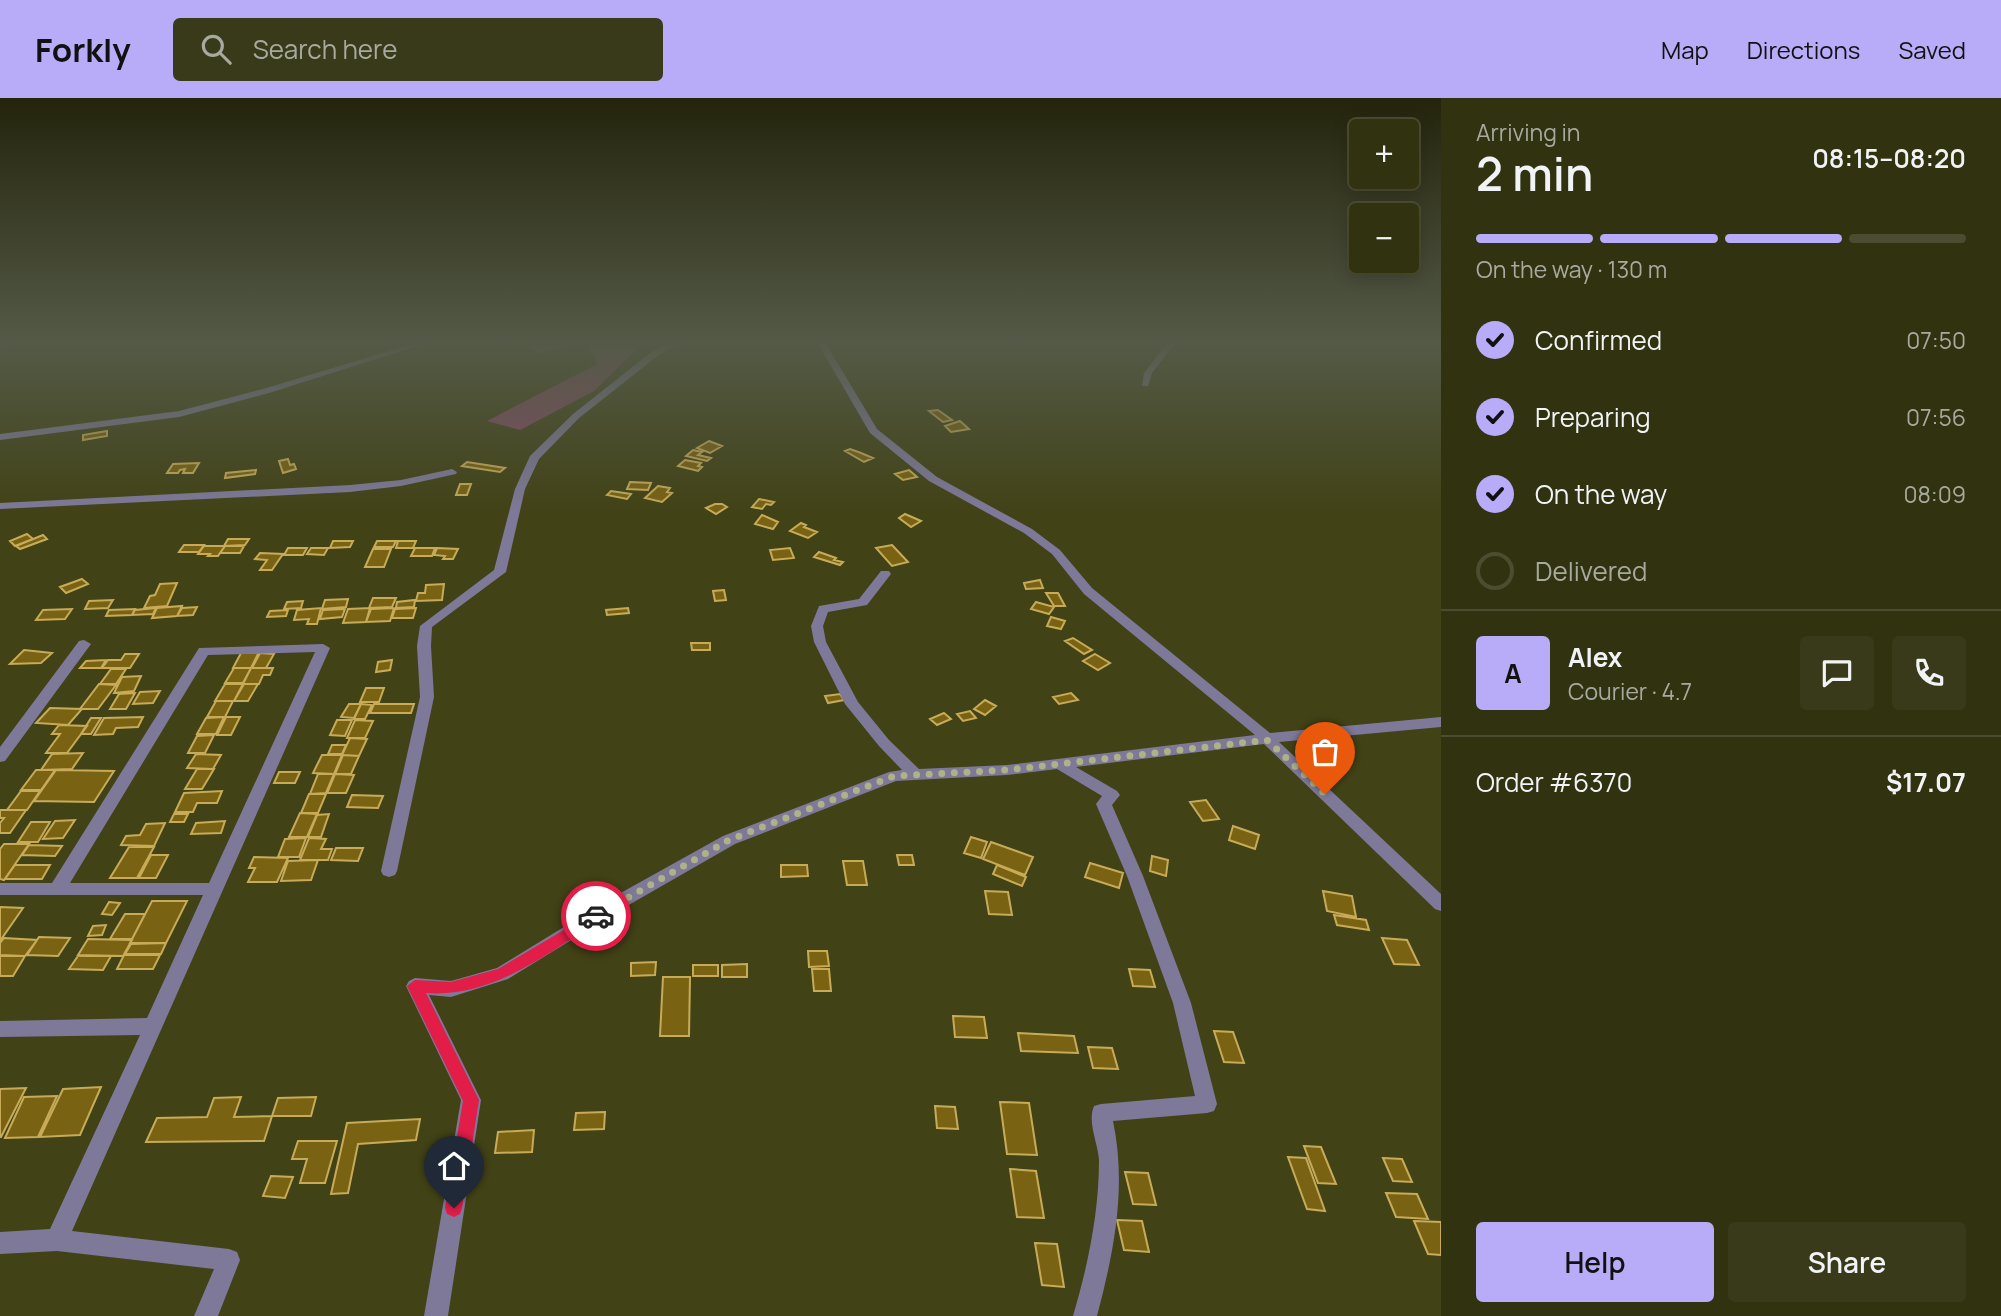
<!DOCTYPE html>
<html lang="en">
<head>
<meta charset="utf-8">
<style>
	body { margin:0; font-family:Manrope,sans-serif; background:#393a19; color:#f1f3f6; height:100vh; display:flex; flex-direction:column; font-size:26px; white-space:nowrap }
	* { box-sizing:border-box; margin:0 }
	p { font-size:23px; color:#a8aa9f }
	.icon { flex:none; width:38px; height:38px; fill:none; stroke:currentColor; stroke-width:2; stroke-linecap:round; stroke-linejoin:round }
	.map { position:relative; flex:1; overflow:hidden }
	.details { display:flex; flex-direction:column; background:#313210; width:560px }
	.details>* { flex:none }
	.controls { position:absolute; left:1349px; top:21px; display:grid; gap:14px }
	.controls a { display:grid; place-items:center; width:70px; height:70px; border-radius:7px; background:#313210; box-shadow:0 4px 18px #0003,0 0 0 2px #4c4d30; font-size:35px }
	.pin { position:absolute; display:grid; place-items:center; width:60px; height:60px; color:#fff; margin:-72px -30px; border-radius:50% 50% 50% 0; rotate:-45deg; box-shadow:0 0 7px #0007 }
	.pin .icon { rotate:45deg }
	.courier { position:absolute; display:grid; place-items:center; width:70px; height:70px; margin:-35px; border:5px solid #e11d48; border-radius:50%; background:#fff; color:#222; box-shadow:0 2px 9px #0007 }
	.overview em { font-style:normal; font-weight:600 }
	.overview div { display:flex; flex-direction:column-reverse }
	.overview { display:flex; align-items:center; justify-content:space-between; height:119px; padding:0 35px }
	h1 { font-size:46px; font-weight:600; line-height:52px }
	.bar { display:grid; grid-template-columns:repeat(4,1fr); gap:10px 7px; align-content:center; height:84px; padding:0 35px }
	.bar i { height:9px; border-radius:5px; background:#4c4d30 }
	.bar .current { background:#b8abf7 }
	.bar p { grid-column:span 4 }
	.line { display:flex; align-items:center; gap:18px; padding:0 35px; border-top:2px solid #4c4d30 }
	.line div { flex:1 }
	.round { display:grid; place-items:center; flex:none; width:74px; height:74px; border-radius:7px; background:#393a19 }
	ol { padding:0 35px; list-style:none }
	li { display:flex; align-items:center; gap:21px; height:77px }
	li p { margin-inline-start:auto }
	li .icon { padding:7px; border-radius:50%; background:#b8abf7; color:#111; stroke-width:4 }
	li:last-child { color:#a8aa9f }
	li i { width:38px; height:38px; border:4px solid #4c4d30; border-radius:50% }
	.primary-button { display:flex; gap:14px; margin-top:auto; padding:14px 35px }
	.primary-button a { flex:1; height:80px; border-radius:7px; background:#b8abf7; color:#111; font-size:28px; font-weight:600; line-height:80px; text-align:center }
	.primary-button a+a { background:#393a19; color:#f1f3f6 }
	header { display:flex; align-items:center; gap:42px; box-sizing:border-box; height:98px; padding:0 35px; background:#b8abf7; color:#111 }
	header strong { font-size:33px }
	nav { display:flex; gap:38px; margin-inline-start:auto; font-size:24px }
	.search { width:490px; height:63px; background:#393a19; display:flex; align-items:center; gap:18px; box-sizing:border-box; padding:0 24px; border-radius:7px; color:#a8aa9f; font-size:26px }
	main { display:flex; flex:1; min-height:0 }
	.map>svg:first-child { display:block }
	.green { fill:#824b65 }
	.building { fill:#796212; stroke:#c7ab59; stroke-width:2 }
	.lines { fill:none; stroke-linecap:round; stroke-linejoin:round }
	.street { fill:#7e7999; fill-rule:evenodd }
	.route { fill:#e11d48 }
	.done { stroke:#afb187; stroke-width:7; stroke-dasharray:0 12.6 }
</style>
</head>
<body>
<header>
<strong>Forkly</strong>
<div class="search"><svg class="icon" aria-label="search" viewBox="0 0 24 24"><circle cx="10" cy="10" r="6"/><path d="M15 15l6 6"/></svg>Search here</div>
<nav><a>Map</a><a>Directions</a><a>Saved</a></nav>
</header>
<main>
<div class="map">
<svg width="1441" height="1218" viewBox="0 0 1441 1218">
	<rect width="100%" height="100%" fill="#414216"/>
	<path class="green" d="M524 244H644L594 293 520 332 487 323 597 266 586 244 537 256Z"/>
	<path class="building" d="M938 312 952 322 943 324 929 313Z
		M960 323 969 331 951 334 945 328Z
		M107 333V338L83 342V337Z
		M709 343 722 348 710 355 697 350Z
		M850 351 861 355 873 360 864 364 845 353Z
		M693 352 702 354 698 357 711 360 707 363 686 358Z
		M288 361 290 367 294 366 296 371 283 375 279 363Z
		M685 362 701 365 698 368 702 369 698 373 678 368Z
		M467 364 505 370 500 374 462 368Z
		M199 365 193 375H183L185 371 180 372 178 375H167L173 366Z
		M256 372 255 376 225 380 226 375Z
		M909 372 917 379 903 382 895 376Z
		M630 384 651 385 648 392 627 391Z
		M460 386H471L467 397H456Z
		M658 388 670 390 667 394 672 395 662 404 645 400Z
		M611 393 631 396 627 401 607 397Z
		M759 401 774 404 771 407 766 406 762 411 752 409Z
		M715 406H722L727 409 716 416 706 410Z
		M905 416 921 423 911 429 899 420Z
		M762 417 778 424 773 431 755 426Z
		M801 425 806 427 804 429 817 434 808 440 790 433Z
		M27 436 33 441 15 448 10 443Z
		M43 437 47 441 20 451 16 448Z
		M228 441H249L245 447 224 448Z
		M333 443H353L350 449 330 450Z
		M377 443H396L393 449H374Z
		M398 443H416L413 450H396Z
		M184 447H204L199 454H179Z
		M892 447 908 464 892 468 876 450Z
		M204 448H225L218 458H208L210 456H198Z
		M225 448H244L240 455H220Z
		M288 450H307L303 457H284Z
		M311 450H328L324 457 307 456Z
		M415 450H435L432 458H411Z
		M437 450 458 451 453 461H443L445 458 434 457Z
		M790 450 794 460 773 462 770 452Z
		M373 451H391L384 469H365Z
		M819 454 836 460 834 462 843 464 840 467 814 459Z
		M260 455 283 456 272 472H260L267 462 255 461Z
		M82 481 88 486 66 495 60 489Z
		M1040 482 1043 490 1026 491 1024 485Z
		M177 485 167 508 144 510 150 498 155 497 160 486Z
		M444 486 442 502 416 503 418 495H425L426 487Z
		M724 492 726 502 715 503 713 493Z
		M1046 495H1058L1065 508H1054Z
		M373 500H396L392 509 369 510Z
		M348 501 346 509 322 511 325 502Z
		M113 502 108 510 85 511 89 503Z
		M415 502 414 509 396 510 397 504Z
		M303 503 301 510 284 511 287 504Z
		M1036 504 1054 509 1049 516 1031 511Z
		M182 508 177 518 152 520 157 510Z
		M197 509 193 517 177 518 182 510Z
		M156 510 153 516 132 517 135 512Z
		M321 510 317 526H307L309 521 294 522 297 512Z
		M370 510 366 524 343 525 348 511Z
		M394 510 390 523 366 524 371 511Z
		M416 510 413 520H392L395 511Z
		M628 510 629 515 607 517 606 512Z
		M72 511 65 521 36 522 43 512Z
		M135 511 132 517 106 518 109 512Z
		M345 511 342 519 320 521 323 512Z
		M288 512 286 518 267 519 270 513Z
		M1051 519 1065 523 1061 531 1047 528Z
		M1073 540 1092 552 1084 556 1065 543Z
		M691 545H710V552H692Z
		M24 552 52 555 41 565 10 566Z
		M259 554 251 570H233L241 555Z
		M260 555 274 556 266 570H252Z
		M125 556H139L130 570H102L108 562H121Z
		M1095 556 1110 565 1098 572 1083 563Z
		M106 562 101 570H80L86 563Z
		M392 562 390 572 376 574 378 564Z
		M234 570H251L243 585H225Z
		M251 570H273L270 577H263L259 586H243Z
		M111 571H126L116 586H100Z
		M141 578 134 593 114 595 122 579Z
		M99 586 116 587 98 611H80Z
		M225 586H243L234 603H215Z
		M244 586H258L248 603H234Z
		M366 590H384L379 604H360Z
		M160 593 153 605 133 606 140 594Z
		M135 595 126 611H110L119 596Z
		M1071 595 1078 602 1059 606 1053 599Z
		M840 596 844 602 828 605 825 598Z
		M985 602 996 608 985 617 974 611Z
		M216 603H233L225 619H207Z
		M349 606H361L354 620 341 619Z
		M361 606 372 607 365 621H354Z
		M374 606H414L411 615H370Z
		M50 610 82 611 68 627 36 625Z
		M970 613 976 620 963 623 957 616Z
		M944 615 951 621 937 627 930 621Z
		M143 619 138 629 116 630 113 636 94 637 104 620Z
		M224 619 216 636H197L206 620Z
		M226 619H240L231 637H217Z
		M91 620H101L91 636H81Z
		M337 622H352L345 638 330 637Z
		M355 622 373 623 365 640H347Z
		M59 627 87 628 67 655H46L60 636H52Z
		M214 637 205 655H188L197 638Z
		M350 640 367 641 359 658 342 657Z
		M332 647H346L342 656H328Z
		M83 655 72 671 41 672 52 656Z
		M196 656 221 657 213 671 187 670Z
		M322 657H342L334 676 313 675Z
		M343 657 359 658 351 676H335Z
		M197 671H214L202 691H185Z
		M36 672H55L41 692H21Z
		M56 672 114 673 94 704 34 703Z
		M279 674H300L295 685H274Z
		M318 676H334L326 695 310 696Z
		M335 676 354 677 346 695H327Z
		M21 693H40L27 712H7Z
		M222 693 217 705H197L193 714H175L184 695Z
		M309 696H326L318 715H301Z
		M352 697 383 698 378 710 347 709Z
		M1206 702 1219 721 1203 723 1190 704Z
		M0 712H26L10 735H0V725L4 720H0Z
		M300 715 317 716 307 739H289Z
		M174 716H188L184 724H170Z
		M329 716 321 739H308L317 717Z
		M75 722 63 740 43 741 55 723Z
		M225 723 221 735 191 736 196 725Z
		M31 724H50L38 744H18Z
		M165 725 154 748 121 747 126 738 140 737 146 726Z
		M1233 728 1259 737 1255 751 1229 742Z
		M971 739 987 744 981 760 964 755Z
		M306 740 299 759H278L285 741Z
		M309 740 326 741 321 751H332L328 762H300Z
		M991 744 1033 759 1025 777 983 761Z
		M4 746H29L4 782 0 781V751Z
		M29 747 62 748 55 758 22 757Z
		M129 749H154L137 780H110Z
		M336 750H363L358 763 331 762Z
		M151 757H168L156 780H139Z
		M897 757H912L914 767H899Z
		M1152 758 1168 762 1166 778 1150 773Z
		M254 759 288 760 277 784H248L255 770H249Z
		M318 762 311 782 281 783 288 763Z
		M843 763H863L867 787H847Z
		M1090 765 1123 775 1119 790 1085 779Z
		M15 767H50L42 781H5Z
		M781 767H807L808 778 781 779Z
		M997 767 1026 779 1022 788 993 776Z
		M985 793 1008 794 1012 817 989 816Z
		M1323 793 1352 798 1356 819 1327 813Z
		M152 803H187L166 845H130Z
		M109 804 120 805 112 817 102 816Z
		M0 809 23 810 0 843Z
		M125 816H145L132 841H110Z
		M1334 817 1366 822 1369 832 1337 827Z
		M106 827 102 837 88 838 93 828Z
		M39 839 70 840 58 858 27 857Z
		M4 840 37 842 25 858 0 857V845Z
		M1382 840 1407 842 1419 867 1394 866Z
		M88 841 132 842 123 858 78 857Z
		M166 845 161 856H125L131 846Z
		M808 853H827L829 868 809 869Z
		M124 857H160L153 871H117Z
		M0 858H25L13 878H0Z
		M78 858H111L103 872 69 871Z
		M656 864 655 877 631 878V865Z
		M747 866V879H722V867Z
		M693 867H718V878H693Z
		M812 871H829L831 893H814Z
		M1129 871 1150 872 1155 889 1133 888Z
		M663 879H690L689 938H660Z
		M953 918 984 919 987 940 955 939Z
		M1214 933 1233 934 1244 965 1224 964Z
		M1018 935 1074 938 1078 955 1021 953Z
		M1088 949 1112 950 1118 971 1093 970Z
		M101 989 80 1037 40 1039 63 991Z
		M26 990 1 1039H0V991Z
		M57 998 38 1039 5 1040 24 999Z
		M241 999 234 1019 272 1018 264 1043 146 1044 157 1020 207 1019 214 1000Z
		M316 999 311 1018H272L278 1000Z
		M1000 1004 1029 1005 1037 1057 1007 1056Z
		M935 1008 955 1009 958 1031 937 1030Z
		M605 1014 604 1031 574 1032 576 1015Z
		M420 1021 416 1042 358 1046 348 1095 331 1096 347 1025Z
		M534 1032 532 1054 495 1055 498 1034Z
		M298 1043H337L325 1085H300L307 1061H292Z
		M1304 1048 1321 1049 1336 1086 1318 1085Z
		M1288 1059 1306 1060 1325 1113 1307 1111Z
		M1383 1060 1402 1061 1412 1084 1393 1083Z
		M1010 1071 1036 1073 1044 1120 1017 1119Z
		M1125 1074 1148 1075 1156 1107 1133 1106Z
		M271 1078 293 1079 285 1100 263 1098Z
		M1386 1095 1417 1096 1428 1121 1396 1119Z
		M1117 1122 1142 1123 1149 1154 1124 1152Z
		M1414 1123 1441 1124V1157L1428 1156Z
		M1035 1145 1057 1146 1064 1189 1042 1187Z"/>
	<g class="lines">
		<path class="street" d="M0 244H12L0 250Z
			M419 244H430L269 295 179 319 0 342V336L179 313 263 291Z
			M670 244H680L660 256 579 320 539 361 525 391 506 474 432 529 431 548 434 599 397 773 395 777 389 779 383 777 381 773 420 599 417 548 420 528 494 472 515 391 530 358 573 316 654 252Z
			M817 244H825L877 331 937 379 1032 431 1060 452 1092 490 1270 635 1441 619V629L1279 644 1441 796V813L1435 811 1264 646 1076 669 1117 693 1120 697 1112 707 1143 778 1191 905 1217 1006 1214 1013 1207 1015 1113 1023C1127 1089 1114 1154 1097 1218H1073C1088 1167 1099 1115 1099 1062 1098 1045 1087 1024 1094 1008L1101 1006 1195 998 1173 905 1127 778 1096 706 1102 698 1057 671 1007 677 896 683 735 746 620 812 508 881 451 899 429 897 481 1002 448 1218H424L461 1002 406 888 409 883 415 880 451 883 497 870 608 802 723 738 889 674 902 672 879 648 845 606 814 544 811 528 819 508 859 501 881 473H889L891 476 867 507 828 514 823 528 826 544 858 604 889 642 919 671 1007 667 1255 637 1084 496 1052 456 1024 435 929 383 870 335Z
			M1168 244H1176L1152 275 1148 288H1142L1144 275Z
			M452 371 457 374 456 376 401 388 350 394 0 411V405L350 387 401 382Z
			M84 542 91 546 5 663 0 664V649L79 543Z
			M323 546 330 550 72 1133 229 1151 237 1154 240 1162 218 1218H194L214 1171 57 1153 0 1156V1134L50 1131 140 937 0 939V923L147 920 203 797H0V785H52L199 550ZM315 554 209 785H70L208 557Z"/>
	</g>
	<linearGradient id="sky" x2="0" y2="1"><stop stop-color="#24240c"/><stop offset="0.59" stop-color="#545a47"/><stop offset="1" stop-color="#545a47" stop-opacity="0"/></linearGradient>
	<rect width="1441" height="414" fill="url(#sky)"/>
	<path class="route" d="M596 813 601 815V822C546 856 493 900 426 895L479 1002 462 1110 460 1116 454 1119 447 1116 445 1110 463 1003 407 888 415 882 451 884 498 871Z"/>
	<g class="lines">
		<path class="done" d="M596 818 729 742 894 678 1007 672 1267 642 1325 696"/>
	</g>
</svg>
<div class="controls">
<a>+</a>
<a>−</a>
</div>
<div class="pin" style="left:1325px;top:696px;background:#ea580c"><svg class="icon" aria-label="bag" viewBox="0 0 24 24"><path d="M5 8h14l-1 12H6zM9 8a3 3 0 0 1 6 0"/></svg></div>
<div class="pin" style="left:454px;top:1110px;background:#1f2937"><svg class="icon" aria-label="home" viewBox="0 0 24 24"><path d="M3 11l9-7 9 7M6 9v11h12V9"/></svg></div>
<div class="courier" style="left:596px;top:818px"><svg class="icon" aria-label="car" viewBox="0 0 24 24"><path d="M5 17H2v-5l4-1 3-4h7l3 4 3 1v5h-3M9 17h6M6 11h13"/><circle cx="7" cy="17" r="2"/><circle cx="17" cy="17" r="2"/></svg></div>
</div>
<section class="details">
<div class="overview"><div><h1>2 min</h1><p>Arriving in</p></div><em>08:15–08:20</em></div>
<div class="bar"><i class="current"></i><i class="current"></i><i class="current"></i><i></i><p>On the way · 130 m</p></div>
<ol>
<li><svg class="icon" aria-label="check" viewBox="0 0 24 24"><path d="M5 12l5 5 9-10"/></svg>Confirmed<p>07:50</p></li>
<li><svg class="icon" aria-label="check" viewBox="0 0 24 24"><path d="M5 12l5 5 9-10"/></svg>Preparing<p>07:56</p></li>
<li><svg class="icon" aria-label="check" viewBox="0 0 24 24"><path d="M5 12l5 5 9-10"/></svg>On the way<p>08:09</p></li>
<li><i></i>Delivered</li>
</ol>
<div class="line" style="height:126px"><b class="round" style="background:#b8abf7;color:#111">A</b><div><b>Alex</b><p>Courier · 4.7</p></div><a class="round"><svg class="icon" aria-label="chat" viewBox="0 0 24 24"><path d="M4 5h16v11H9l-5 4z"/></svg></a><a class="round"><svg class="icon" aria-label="phone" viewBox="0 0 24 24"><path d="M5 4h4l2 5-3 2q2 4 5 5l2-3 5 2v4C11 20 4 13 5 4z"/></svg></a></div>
<div class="line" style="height:91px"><div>Order #6370</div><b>$17.07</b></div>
<div class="primary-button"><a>Help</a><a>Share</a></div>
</section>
</main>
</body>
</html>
